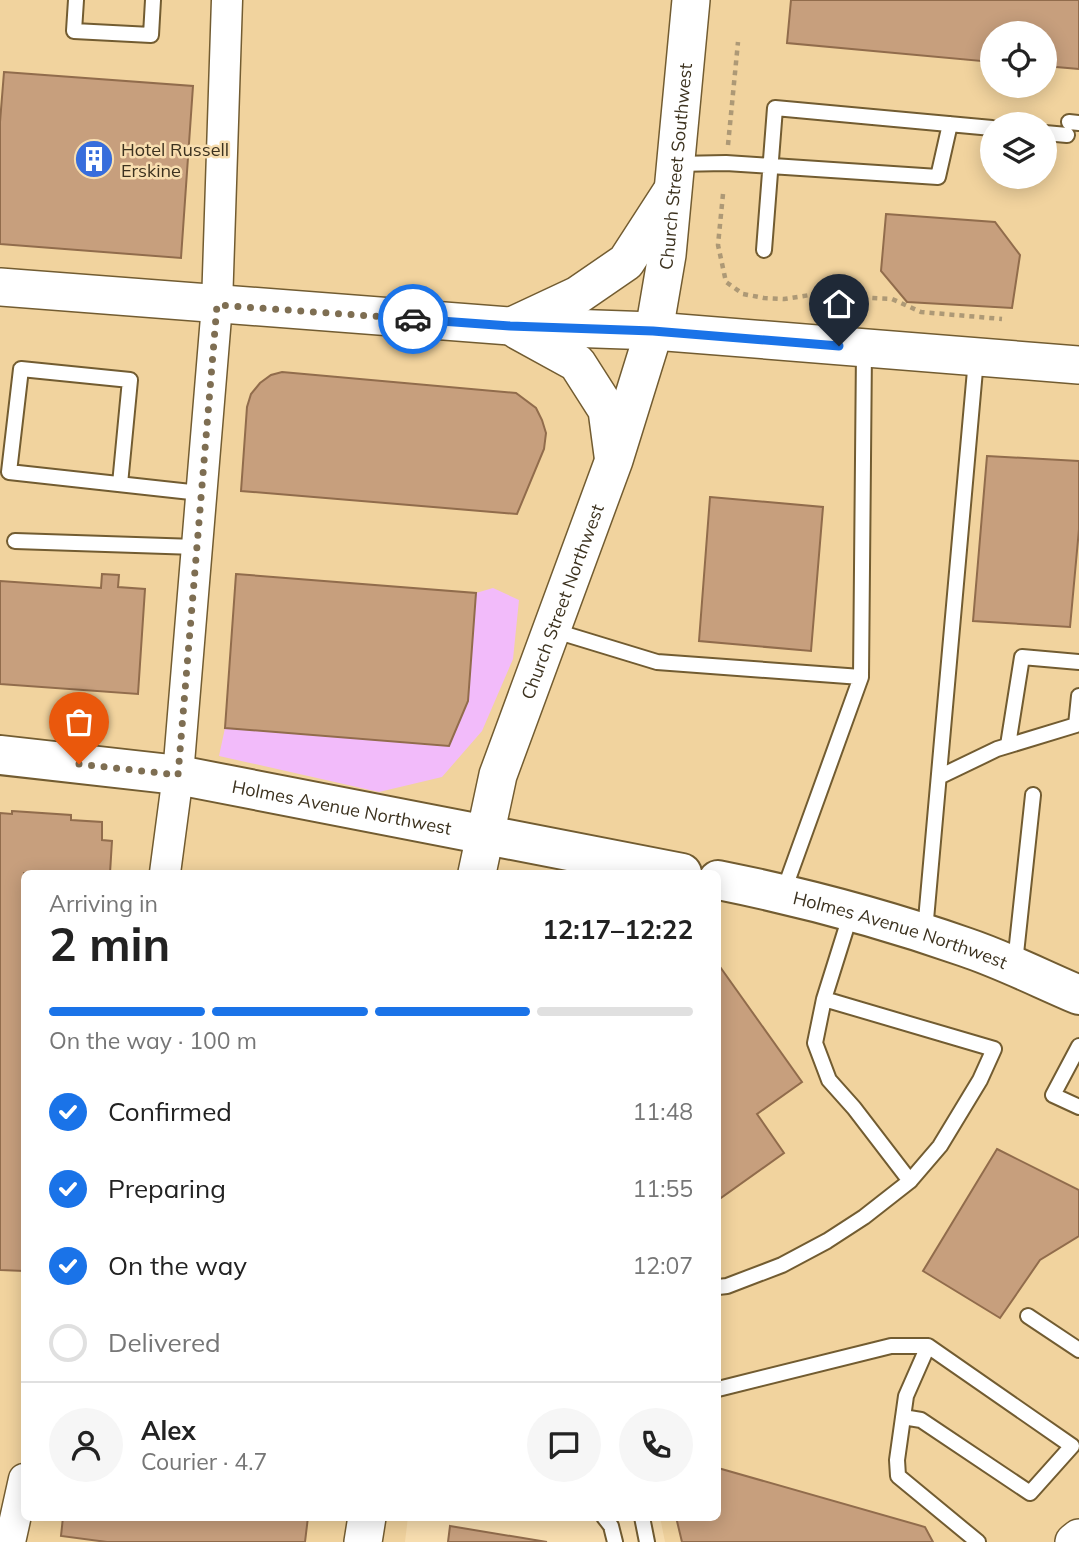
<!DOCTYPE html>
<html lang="en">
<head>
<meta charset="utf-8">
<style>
	body { margin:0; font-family:Mulish,sans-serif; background:#f6f6f6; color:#222; height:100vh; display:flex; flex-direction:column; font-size:26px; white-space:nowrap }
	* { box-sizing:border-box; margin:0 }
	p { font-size:23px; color:#767676 }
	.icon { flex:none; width:38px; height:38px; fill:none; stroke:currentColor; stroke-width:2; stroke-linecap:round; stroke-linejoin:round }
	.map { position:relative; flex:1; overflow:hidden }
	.sheet { position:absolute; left:21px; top:870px; width:700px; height:651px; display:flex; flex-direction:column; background:#fff; border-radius:10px; box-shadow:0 4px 18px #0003 }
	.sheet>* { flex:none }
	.buttons { position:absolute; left:980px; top:21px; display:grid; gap:14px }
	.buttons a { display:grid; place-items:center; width:77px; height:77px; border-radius:50%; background:#fff; box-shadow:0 4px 18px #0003; font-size:35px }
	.pin { position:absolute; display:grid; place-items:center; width:60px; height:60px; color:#fff; margin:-72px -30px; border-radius:50% 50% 50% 0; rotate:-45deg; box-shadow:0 0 7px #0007 }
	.pin .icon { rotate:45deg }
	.courier { position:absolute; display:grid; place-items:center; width:70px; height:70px; margin:-35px; border:5px solid #1a73e8; border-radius:50%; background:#fff; color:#222; box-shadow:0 2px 9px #0007 }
	.head em { font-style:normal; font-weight:700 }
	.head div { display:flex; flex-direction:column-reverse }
	.head { display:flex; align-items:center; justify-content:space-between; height:119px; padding:0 28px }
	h1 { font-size:46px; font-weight:700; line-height:52px }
	.bar { display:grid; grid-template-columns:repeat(4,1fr); gap:10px 7px; align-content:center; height:84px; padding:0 28px }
	.bar i { height:9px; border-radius:5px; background:#e0e0e0 }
	.bar .active { background:#1a73e8 }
	.bar p { grid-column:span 4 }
	.line { display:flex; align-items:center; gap:18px; padding:0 28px; border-top:2px solid #e0e0e0 }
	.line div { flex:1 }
	.round { display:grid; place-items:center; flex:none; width:74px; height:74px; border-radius:37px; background:#f6f6f6 }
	ol { padding:0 28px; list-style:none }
	li { display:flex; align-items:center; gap:21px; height:77px }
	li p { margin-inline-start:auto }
	li .icon { padding:7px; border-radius:50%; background:#1a73e8; color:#fff; stroke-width:4 }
	li:last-child { color:#767676 }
	li i { width:38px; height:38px; border:4px solid #e0e0e0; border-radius:50% }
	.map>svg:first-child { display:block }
	.built { fill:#f1d39e; fill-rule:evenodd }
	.green { fill:#f2bbfa }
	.building { fill:#c79f7d; stroke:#916c4c; stroke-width:2 }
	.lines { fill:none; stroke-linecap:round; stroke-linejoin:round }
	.service-casing { stroke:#725c31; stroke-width:18 }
	.minor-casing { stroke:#725c31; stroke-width:33 }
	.tertiary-casing { stroke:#725c31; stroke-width:40 }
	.secondary-casing { stroke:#725c31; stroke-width:42 }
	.path { stroke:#ad9976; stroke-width:4.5; stroke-dasharray:5 5; stroke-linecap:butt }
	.service { stroke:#fff; stroke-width:14 }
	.minor { stroke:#fff; stroke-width:30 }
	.tertiary { stroke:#fff; stroke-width:37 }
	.secondary { stroke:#fff; stroke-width:38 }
	.done { stroke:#7e6e52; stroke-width:7; stroke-dasharray:0 12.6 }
	.route { stroke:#1a73e8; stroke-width:9 }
	.labels { text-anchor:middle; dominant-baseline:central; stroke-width:5; stroke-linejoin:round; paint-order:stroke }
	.poi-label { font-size:18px; fill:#3c321f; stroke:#f8deb0; text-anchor:start }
	.street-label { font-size:18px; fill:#3c321f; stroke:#f8deb0 }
</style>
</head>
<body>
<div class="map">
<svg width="1079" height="1542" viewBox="0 0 1079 1542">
	<rect width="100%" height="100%" fill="#f8deb0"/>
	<path class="built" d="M0 0H1079V1542H665L660 1517H718V873H24V1517H408L405 1542H0ZM992 33H1045V86H992ZM992 124H1045V177H992Z"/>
	<path class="green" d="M493 588 519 600 513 659 482 731 442 777 379 792 219 756 225 728 449 746 468 701 476 593Z"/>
	<path class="building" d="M791 0H1079V69L1045 66V33H992V62L787 43Z
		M4 72 193 86 181 258 0 244V122Z
		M886 214 995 222 1020 255 1012 308 907 302 881 271Z
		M282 372 516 393 536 408 542 420 546 433 544 449 517 514 241 491 247 407 251 394 260 383 271 375Z
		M987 456 1079 461V529L1070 627 973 621Z
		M710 497 823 507 811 651 699 641Z
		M102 574 119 575 118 587 145 589 138 694 0 684V581L101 588Z
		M236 574 476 593 468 701 449 746 225 728Z
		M12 811 71 815V820L102 822V840L112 841 110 873H24V1271L0 1270V813L12 814Z
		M718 964 802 1082 757 1114 784 1153 718 1200Z
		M997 1149 1079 1190V1236L1040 1260 1000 1318 923 1271Z
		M718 1468 925 1527 933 1542H682L676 1517H718Z
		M63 1517H308L305 1542H107L61 1536Z
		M450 1526 547 1542H448Z"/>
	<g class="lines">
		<g class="service-casing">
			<path id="service" d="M76 0 74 31 151 35 153 0
				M1069 122 1079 123
				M1045 133 1067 135
				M676 164 726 163 938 177 950 124
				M764 250 775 108 992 128
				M120 484 130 380 21 369 9 472 200 493
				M15 541 196 547
				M552 630 657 662 861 677
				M1008 745 1022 657 1079 662
				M939 777 997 749 1076 725 1079 696
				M783 893 861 677 864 350
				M925 931 976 359
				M1015 963 1033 795
				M824 999 851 913
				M1079 1046 1053 1095 1079 1107
				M718 1287 727 1286 782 1265 827 1241 864 1217 910 1181 940 1146 980 1080 994 1049 824 999 815 1043 829 1080 854 1108 910 1181
				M1028 1316 1079 1350
				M718 1389 891 1346H928
				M903 1417 921 1420 1030 1493 1072 1446 928 1346 906 1396 897 1460 898 1476 978 1542
				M604 1517 611 1526 615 1542
				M642 1517 647 1542"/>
		</g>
		<g class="minor-casing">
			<path id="minor" d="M165 873 178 775 217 305 227 0
				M10 1542 24 1479"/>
		</g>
		<g class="tertiary-casing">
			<g id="tertiary">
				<path d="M0 287 510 326 654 331 1079 365"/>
				<path d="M516 324 578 295 626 262 670 194"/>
				<path d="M517 330 577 363 607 410 613 455"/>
				<path id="s1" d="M477 873 498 775 614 460 654 331 667 255 691 0"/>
				<path d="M363 1542 367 1517"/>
				<path d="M1074 1542 1079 1538"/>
			</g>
		</g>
		<g class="secondary-casing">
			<g id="secondary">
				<path id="s2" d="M0 755 178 775 682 873"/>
				<path id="s3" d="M718 880C802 897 885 919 965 947 1004 960 1041 979 1079 995"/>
			</g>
		</g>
		<path class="path" d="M728 145 738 42
			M723 194 718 245 726 282 743 294 764 298 784 299 810 295 892 299 921 312 1002 319"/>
		<use href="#service" class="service"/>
		<use href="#minor" class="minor"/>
		<use href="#tertiary" class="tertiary"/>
		<use href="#secondary" class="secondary"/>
	</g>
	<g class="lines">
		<path class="done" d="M79 764 178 775 217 305 413 319"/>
		<path class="route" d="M413 319 510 326 653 331 839 346"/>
	</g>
	<defs>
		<g id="building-disc" transform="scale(2.0125)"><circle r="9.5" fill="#376ddc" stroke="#f8deb0"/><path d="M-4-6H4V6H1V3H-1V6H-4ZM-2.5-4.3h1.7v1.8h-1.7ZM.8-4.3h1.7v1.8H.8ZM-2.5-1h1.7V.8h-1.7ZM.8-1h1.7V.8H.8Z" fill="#fff"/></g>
	</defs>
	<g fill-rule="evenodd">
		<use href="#building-disc" x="94" y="159"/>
	</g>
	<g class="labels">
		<g class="poi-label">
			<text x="121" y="149">Hotel Russell<tspan x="121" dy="21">Erskine</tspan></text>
		</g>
		<g class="street-label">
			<text stroke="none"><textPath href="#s1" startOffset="737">Church Street Southwest</textPath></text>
			<text stroke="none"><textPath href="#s1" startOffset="285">Church Street Northwest</textPath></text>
			<text stroke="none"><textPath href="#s2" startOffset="346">Holmes Avenue Northwest</textPath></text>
			<text stroke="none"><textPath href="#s3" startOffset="189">Holmes Avenue Northwest</textPath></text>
		</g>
	</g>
</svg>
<div class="buttons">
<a><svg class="icon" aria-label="locate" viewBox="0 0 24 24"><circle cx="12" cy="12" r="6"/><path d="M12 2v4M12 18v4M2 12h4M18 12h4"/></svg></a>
<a><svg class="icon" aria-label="layers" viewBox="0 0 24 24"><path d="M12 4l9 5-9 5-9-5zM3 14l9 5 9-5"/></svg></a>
</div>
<div class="pin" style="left:79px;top:764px;background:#ea580c"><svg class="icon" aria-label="bag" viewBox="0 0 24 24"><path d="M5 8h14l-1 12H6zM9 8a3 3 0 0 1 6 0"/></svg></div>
<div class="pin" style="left:839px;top:346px;background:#1f2937"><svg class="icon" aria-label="home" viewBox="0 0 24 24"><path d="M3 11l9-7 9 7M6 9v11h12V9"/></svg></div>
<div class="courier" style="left:413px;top:319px"><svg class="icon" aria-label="car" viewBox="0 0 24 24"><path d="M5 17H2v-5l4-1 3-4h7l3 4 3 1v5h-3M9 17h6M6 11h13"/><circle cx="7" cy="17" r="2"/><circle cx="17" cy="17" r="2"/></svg></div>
<section class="sheet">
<div class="head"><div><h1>2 min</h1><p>Arriving in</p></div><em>12:17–12:22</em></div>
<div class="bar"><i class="active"></i><i class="active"></i><i class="active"></i><i></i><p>On the way · 100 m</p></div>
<ol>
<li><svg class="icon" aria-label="check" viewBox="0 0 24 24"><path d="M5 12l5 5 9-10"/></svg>Confirmed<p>11:48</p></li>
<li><svg class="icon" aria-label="check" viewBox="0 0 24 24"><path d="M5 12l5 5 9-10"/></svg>Preparing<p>11:55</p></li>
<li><svg class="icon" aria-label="check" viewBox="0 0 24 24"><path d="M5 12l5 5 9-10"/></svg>On the way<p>12:07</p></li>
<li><i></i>Delivered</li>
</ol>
<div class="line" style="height:126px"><a class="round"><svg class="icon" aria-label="person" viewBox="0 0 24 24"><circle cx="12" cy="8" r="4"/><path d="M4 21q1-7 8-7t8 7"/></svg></a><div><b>Alex</b><p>Courier · 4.7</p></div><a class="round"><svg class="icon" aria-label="chat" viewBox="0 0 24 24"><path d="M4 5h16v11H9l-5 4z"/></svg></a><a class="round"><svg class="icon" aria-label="phone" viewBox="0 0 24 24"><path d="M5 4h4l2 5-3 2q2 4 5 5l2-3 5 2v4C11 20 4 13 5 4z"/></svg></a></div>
</section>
</div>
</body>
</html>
